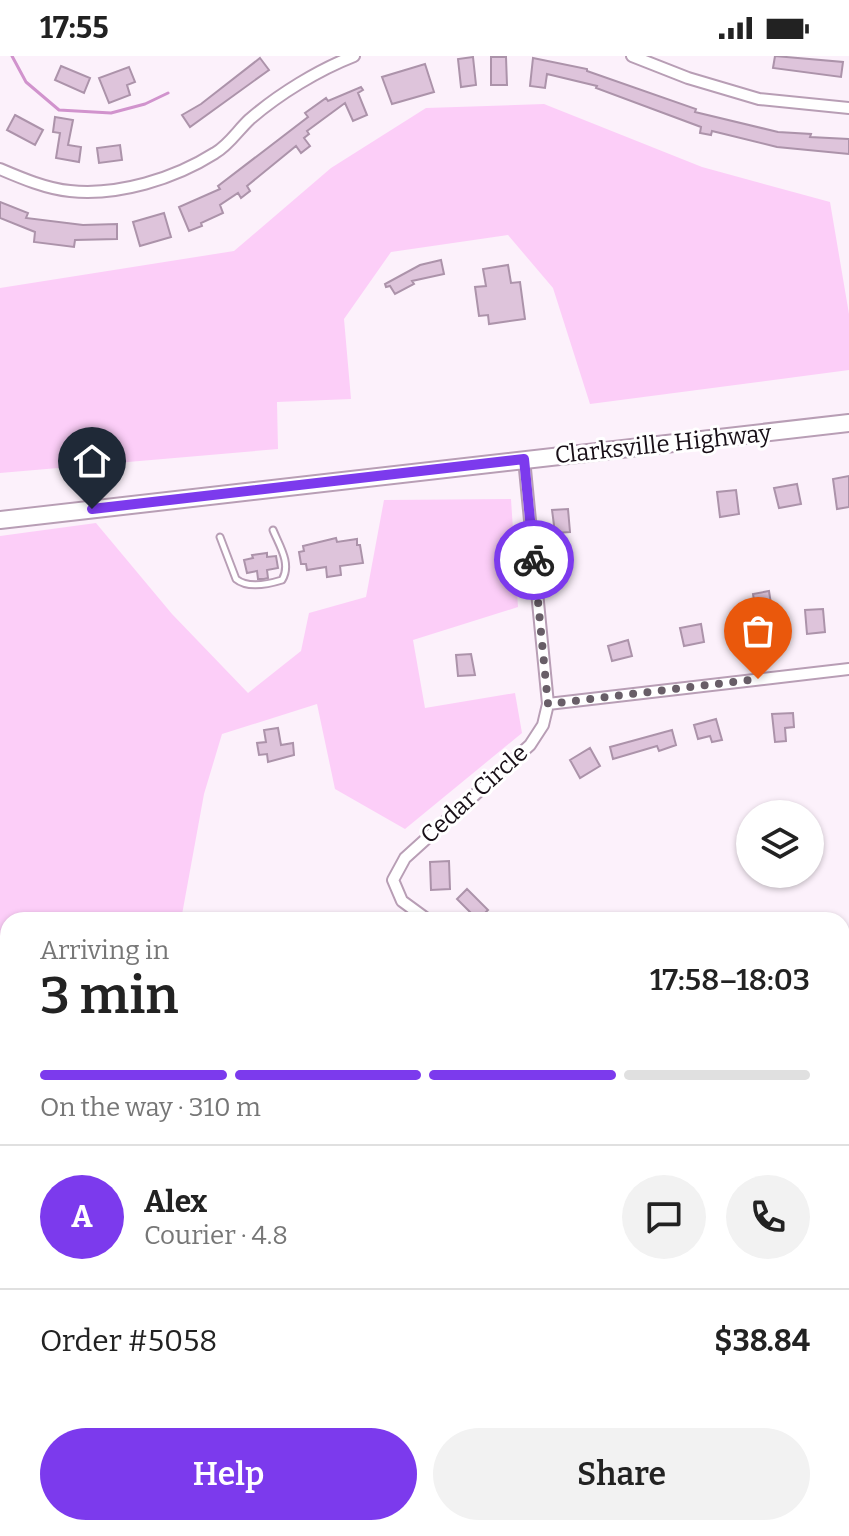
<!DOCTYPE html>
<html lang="en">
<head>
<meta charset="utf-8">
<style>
	body { margin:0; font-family:Bitter,serif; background:#f2f2f2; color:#222; height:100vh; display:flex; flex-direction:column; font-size:30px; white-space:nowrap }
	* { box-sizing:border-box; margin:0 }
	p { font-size:26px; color:#767676 }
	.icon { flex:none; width:44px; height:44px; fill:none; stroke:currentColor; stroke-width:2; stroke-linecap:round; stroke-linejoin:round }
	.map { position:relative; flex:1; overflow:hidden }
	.details { position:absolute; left:0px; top:856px; width:850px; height:624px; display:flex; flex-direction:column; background:#fff; border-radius:24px 24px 0 0; box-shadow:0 2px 6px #0004 }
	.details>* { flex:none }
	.fabs { position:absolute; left:736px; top:744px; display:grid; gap:16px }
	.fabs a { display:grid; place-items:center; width:88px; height:88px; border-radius:50%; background:#fff; box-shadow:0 2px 6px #0004; font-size:40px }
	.pin { position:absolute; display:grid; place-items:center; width:68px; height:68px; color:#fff; margin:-82px -34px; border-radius:50% 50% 50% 0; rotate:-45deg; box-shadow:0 0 8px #0007 }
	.pin .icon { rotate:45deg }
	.courier { position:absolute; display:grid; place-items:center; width:80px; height:80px; margin:-40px; border:6px solid #7c3aed; border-radius:50%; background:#fff; color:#222; box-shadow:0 2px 10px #0007 }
	.summary em { font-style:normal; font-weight:600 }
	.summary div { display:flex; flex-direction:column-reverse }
	.summary { display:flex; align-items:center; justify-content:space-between; height:136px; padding:0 40px }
	h1 { font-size:52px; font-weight:600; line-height:60px }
	.bar { display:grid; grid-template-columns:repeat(4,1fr); gap:12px 8px; align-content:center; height:96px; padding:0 40px }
	.bar i { height:10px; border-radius:6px; background:#e0e0e0 }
	.bar .active { background:#7c3aed }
	.bar p { grid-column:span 4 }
	.line { display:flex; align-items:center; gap:20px; padding:0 40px; border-top:2px solid #e0e0e0 }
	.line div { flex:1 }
	.round { display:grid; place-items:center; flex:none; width:84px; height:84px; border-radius:42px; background:#f2f2f2 }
	.cta { display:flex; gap:16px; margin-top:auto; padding:16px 40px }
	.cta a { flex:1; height:92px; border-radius:48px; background:#7c3aed; color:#fff; font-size:32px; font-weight:600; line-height:92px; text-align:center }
	.cta a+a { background:#f2f2f2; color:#222 }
	.status { display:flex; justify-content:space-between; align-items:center; height:56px; padding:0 40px; background:#fff; direction:ltr }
	.status svg { height:22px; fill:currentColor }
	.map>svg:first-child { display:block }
	.green { fill:#fccef8 }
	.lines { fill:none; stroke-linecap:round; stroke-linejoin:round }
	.stream { stroke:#d193cd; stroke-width:3 }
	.building { fill:#dec4db; stroke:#ac93aa; stroke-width:2 }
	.service-casing { stroke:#b89eb5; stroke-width:9 }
	.minor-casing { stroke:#b89eb5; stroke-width:14 }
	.tertiary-casing { stroke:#b89eb5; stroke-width:16 }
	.primary-casing { stroke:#b89eb5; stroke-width:20 }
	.path { stroke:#9e949d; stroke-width:2; stroke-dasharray:2 6; stroke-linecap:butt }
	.service { stroke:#fff; stroke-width:5 }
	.minor { stroke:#fff; stroke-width:10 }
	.tertiary { stroke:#fff; stroke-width:12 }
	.primary { stroke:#fff; stroke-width:16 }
	.done { stroke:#685e67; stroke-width:8; stroke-dasharray:0 14.4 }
	.route { stroke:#7c3aed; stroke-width:10 }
	.labels { text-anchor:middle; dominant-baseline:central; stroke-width:6; stroke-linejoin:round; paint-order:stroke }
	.street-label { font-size:24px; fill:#180f17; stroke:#fff }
</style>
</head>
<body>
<div class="status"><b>17:55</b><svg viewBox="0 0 49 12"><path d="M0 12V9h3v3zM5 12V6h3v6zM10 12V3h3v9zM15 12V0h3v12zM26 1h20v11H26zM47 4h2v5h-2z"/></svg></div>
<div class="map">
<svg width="849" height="1480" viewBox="0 0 849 1480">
	<rect width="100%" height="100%" fill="#fcf1fb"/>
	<path class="green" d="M544 48 702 111 830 146 849 258V314L590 348 553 232 508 179 391 196 344 263 351 343 277 346 278 393 0 417V232L234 195 331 112 426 52Z
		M511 443 518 551 413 584 425 652 515 637 522 677 405 773 335 733 317 648 222 678 204 738 181 864H8V884L0 890V480L96 467 172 558 248 637 301 595 309 557 366 541 384 444Z
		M849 1039V1369L842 1372V1040Z
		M8 1352V1472H191L195 1480H0V1353Z"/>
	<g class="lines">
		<path class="stream" d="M12 0 26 26 59 54 111 57 145 48 168 37"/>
	</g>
	<path class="building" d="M775 0 843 6 841 21 773 12Z
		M473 1 476 29 461 31 458 3Z
		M491 1H506L507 29H491Z
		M260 2 269 14 190 71 182 59 201 48Z
		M533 2 587 13V15L696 53 695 56 778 76 811 78 810 81 849 83V98L777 91 712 75 711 79 700 77 701 71 596 32 597 30 547 18 545 32 530 30Z
		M425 8 434 36 392 48 382 21Z
		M61 10 90 22 84 37 55 24Z
		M129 11 135 26 127 29 130 39 109 47 99 22Z
		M361 31 363 34 358 37 367 59 353 65 345 47 307 75 309 78 304 82 310 90 301 97 296 90 247 130 250 135 241 142 238 137 220 149 223 157 201 167 202 170 189 175 179 151 220 133 218 130 308 61 305 57 326 42 328 45Z
		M15 59 43 74 35 89 7 74Z
		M55 61 73 64 68 89 81 91 79 106 56 102 60 77 53 76Z
		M120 89 122 104 99 107 97 92Z
		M0 146 28 157 26 162 83 169 117 168V183L75 184 74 191 34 186 35 176 0 162Z
		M164 157 171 181 140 190 133 166Z
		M441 204 444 218 412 225 414 228 395 238 390 230 386 231 385 228 420 209Z
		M508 209 511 227 520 226 525 263 489 268 488 259 479 260 475 231 486 230 483 213Z
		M849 420V451L837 453 833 423Z
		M797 428 801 448 779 452 774 432Z
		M736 434 739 458 720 461 717 436Z
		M568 453 570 476 555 477 552 454Z
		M336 482 337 486 357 483V489H360L363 507 340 510 341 519 327 521 326 511 307 514 306 508H301L299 496 304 495 303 490Z
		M267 497V501L276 500 278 512 267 514 268 522 264 523H258L257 515 247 517 244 504 253 502 252 499Z
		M769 535 773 561 757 564 753 538Z
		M823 553 825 576 807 578 805 554Z
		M701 568 704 586 684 590 680 572Z
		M628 584 632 600 612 605 608 590Z
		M471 598 475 619 458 620 456 599Z
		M793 657 794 671 785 672 786 685 775 686 772 658Z
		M716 663 722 684 712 686 710 680 698 683 694 669Z
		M278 672 281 689 293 687 294 699 268 706 267 698 259 699 257 687 266 686 264 674Z
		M672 674 676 689 659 695 657 690 613 703 610 691Z
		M590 692 600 710 580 722 570 704Z
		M449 805 450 833 431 834 430 806Z
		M467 833 488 854 478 864 457 843Z"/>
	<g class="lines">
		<g class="service-casing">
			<path id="service" d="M220 481 236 523C248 533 269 528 282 524 292 508 279 489 273 474"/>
		</g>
		<g class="minor-casing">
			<path id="minor" d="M632 0 688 22 759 43 849 52
				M0 113C21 122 47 133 70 135 118 140 174 123 215 97 229 89 238 74 250 63 279 38 318 14 354 0
				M548 648 849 613
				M428 864 402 845 393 824 405 802 530 689 543 669 548 648 524 403
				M842 916 849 915
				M842 1379 849 1377
				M562 1480 585 1472"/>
		</g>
		<g class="tertiary-casing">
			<path id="tertiary" d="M0 1077 8 1094
				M191 1472 195 1480"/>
		</g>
		<g class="primary-casing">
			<path id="primary" d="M0 464 849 367"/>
		</g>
		<path class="path" d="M842 1164 849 1171
			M842 1357 849 1354"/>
		<use href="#service" class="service"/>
		<use href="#minor" class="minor"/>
		<use href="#tertiary" class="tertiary"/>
		<use href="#primary" class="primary"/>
	</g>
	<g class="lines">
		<path class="done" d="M534 504 548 648 758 623"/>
		<path class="route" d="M92 453 524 403 534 504"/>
	</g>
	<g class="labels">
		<g class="street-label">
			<text transform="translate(663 388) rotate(-6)">Clarksville Highway</text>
			<text transform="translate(474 738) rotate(-42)">Cedar Circle</text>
		</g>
	</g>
</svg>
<div class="fabs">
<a><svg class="icon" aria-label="layers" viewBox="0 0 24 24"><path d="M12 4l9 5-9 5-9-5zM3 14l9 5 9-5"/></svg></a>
</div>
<div class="pin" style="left:758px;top:623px;background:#ea580c"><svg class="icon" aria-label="bag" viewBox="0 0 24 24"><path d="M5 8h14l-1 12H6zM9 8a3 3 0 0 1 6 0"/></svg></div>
<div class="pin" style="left:92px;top:453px;background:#1f2937"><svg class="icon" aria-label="home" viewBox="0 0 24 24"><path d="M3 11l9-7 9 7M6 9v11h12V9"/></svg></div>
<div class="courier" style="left:534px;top:504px"><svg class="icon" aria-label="bike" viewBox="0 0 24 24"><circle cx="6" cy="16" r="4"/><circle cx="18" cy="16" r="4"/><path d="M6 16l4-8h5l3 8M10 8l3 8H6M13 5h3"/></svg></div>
<section class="details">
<div class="summary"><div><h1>3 min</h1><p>Arriving in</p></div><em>17:58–18:03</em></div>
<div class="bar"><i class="active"></i><i class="active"></i><i class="active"></i><i></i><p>On the way · 310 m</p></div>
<div class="line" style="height:144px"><b class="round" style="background:#7c3aed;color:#fff">A</b><div><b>Alex</b><p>Courier · 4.8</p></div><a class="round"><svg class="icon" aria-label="chat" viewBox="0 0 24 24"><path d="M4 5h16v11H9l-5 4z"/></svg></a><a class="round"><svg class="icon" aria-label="phone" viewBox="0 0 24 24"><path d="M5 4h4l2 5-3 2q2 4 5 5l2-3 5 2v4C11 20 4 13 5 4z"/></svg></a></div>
<div class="line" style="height:104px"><div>Order #5058</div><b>$38.84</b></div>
<div class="cta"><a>Help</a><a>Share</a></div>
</section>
</div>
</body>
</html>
